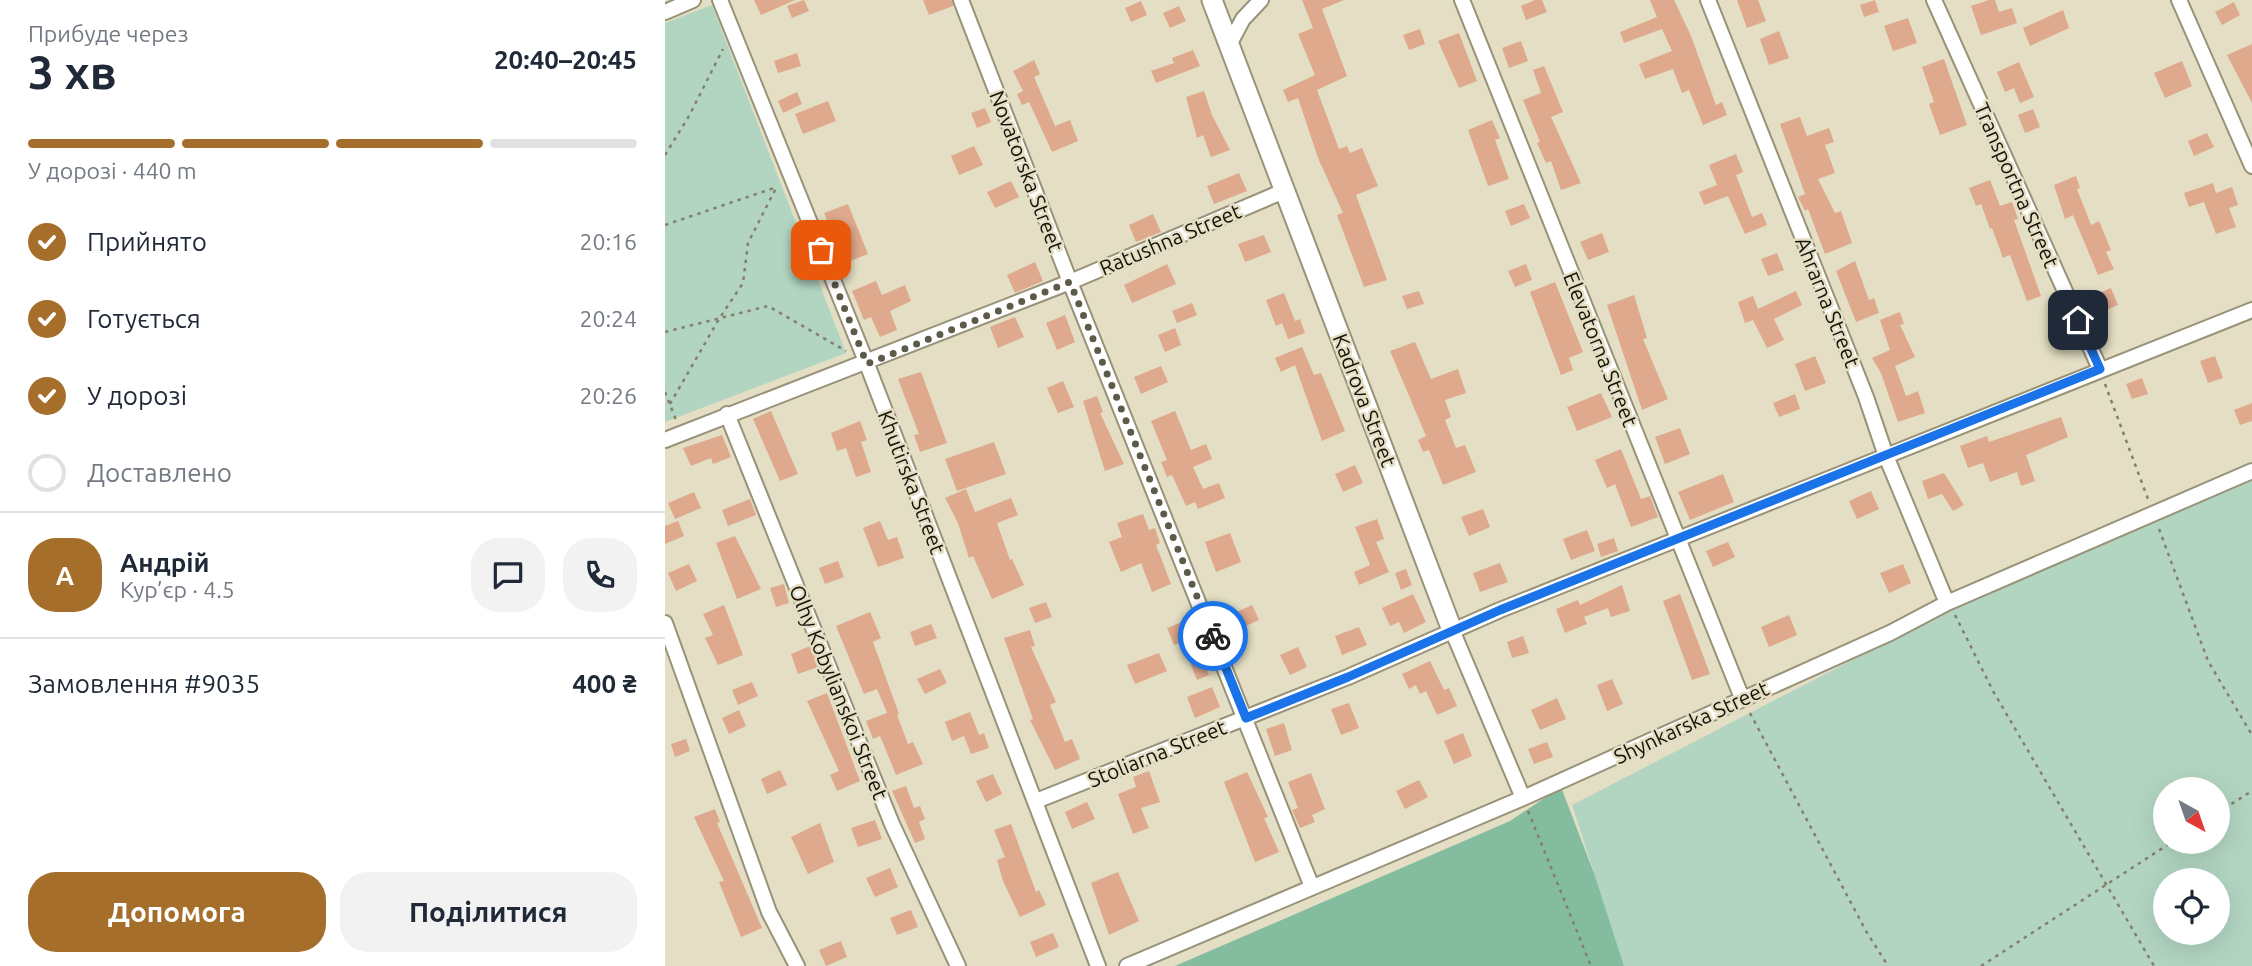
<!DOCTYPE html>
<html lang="uk">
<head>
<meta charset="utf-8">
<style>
	body { margin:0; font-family:Ubuntu,sans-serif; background:#f2f2f3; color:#1f2937; height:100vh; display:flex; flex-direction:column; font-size:26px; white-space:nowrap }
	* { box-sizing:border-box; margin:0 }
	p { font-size:23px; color:#747a83 }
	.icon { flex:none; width:38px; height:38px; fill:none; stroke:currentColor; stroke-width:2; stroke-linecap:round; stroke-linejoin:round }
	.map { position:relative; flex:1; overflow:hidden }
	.panel { display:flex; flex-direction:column; background:#fff; width:665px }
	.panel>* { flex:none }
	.needle { width:46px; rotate:140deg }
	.buttons { position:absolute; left:1488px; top:777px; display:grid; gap:14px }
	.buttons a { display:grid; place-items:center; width:77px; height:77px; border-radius:50%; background:#fff; box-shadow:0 7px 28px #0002; font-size:35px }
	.pin { position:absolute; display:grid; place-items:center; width:60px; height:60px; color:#fff; margin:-30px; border-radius:14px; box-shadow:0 4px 10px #0006 }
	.courier { position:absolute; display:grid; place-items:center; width:70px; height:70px; margin:-35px; border:5px solid #1a73e8; border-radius:50%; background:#fff; color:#222; box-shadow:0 2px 9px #0007 }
	.overview em { font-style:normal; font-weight:700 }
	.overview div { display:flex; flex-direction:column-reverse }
	.overview { display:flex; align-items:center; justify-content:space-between; height:119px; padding:0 28px }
	h1 { font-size:46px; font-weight:700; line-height:52px }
	.bar { display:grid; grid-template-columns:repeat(4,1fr); gap:10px 7px; align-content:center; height:84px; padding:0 28px }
	.bar i { height:9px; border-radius:5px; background:#e0e1e3 }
	.bar .current { background:#a66e2b }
	.bar p { grid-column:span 4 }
	.line { display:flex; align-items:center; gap:18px; padding:0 28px; border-top:2px solid #e0e1e3 }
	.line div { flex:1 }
	.round { display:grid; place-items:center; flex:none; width:74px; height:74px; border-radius:28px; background:#f2f2f3 }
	ol { padding:0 28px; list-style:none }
	li { display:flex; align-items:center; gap:21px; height:77px }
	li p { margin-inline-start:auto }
	li .icon { padding:7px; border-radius:50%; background:#a66e2b; color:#fff; stroke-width:4 }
	li:last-child { color:#747a83 }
	li i { width:38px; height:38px; border:4px solid #e0e1e3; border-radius:50% }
	.primary-button { display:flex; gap:14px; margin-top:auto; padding:14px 28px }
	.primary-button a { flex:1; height:80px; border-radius:28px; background:#a66e2b; color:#fff; font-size:28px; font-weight:700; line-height:80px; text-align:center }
	.primary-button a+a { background:#f2f2f3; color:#1f2937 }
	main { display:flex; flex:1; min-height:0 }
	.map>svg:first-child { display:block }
	.green { fill:#b2d5c2; fill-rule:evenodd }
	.forest { fill:#83bc9e }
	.building { fill:#dea98d }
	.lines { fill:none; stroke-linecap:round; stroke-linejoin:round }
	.street-casing { stroke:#979278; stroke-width:18 }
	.secondary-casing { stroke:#979278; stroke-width:23 }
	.path { stroke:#83806d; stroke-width:2.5; stroke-dasharray:3.5 5; stroke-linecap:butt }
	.street { stroke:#fff; stroke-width:14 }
	.secondary { stroke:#fff; stroke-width:19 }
	.done { stroke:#5d5a4a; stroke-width:7; stroke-dasharray:0 12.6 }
	.route { stroke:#1a73e8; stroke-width:9 }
	.labels { text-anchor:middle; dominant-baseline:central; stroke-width:5; stroke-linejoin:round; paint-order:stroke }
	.street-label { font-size:21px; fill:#151309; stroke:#e4dfc4 }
</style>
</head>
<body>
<main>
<section class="panel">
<div class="overview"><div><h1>3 хв</h1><p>Прибуде через</p></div><em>20:40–20:45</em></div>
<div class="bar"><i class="current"></i><i class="current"></i><i class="current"></i><i></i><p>У дорозі · 440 m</p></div>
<ol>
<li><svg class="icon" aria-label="check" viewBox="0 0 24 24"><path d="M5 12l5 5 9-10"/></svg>Прийнято<p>20:16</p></li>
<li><svg class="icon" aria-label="check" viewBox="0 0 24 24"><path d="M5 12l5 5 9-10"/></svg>Готується<p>20:24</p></li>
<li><svg class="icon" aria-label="check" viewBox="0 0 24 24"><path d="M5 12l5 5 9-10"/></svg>У дорозі<p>20:26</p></li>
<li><i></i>Доставлено</li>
</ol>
<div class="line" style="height:126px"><b class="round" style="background:#a66e2b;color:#fff">А</b><div><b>Андрій</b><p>Кур’єр · 4.5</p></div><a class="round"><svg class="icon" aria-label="chat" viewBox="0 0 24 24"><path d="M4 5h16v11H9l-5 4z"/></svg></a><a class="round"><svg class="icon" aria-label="phone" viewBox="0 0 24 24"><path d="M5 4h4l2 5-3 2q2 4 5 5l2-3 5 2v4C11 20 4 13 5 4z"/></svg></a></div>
<div class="line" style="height:91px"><div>Замовлення #9035</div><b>400 ₴</b></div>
<div class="primary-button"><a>Допомога</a><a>Поділитися</a></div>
</section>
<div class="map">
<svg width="1587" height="966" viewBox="0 0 1587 966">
	<rect width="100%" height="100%" fill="#e4dfc4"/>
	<path class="green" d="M47 5 181 353 0 422V23Z
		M1587 473V966H959L907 805 1278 613 1523 507ZM1500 789H1552V842H1500ZM1500 880H1552V933H1500Z"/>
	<path class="forest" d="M896 787 930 876 959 966H510L845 821Z"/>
	<path class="building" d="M89 0H130L96 15Z
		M139 0 144 11 127 18 122 6Z
		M258 0H287L288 6 264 15Z
		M637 0H679L657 9 682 76 652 90 674 149 682 146 685 153 697 148 713 186 691 195 722 280 699 287 672 215 678 213 653 158 633 98 623 102 618 90 650 75 633 34 648 28Z
		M870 0H877L882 12 861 20 856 6Z
		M985 0H1009L1026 36 1051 105 1057 102 1062 115 1038 125 1024 90 1017 93 1008 69 980 79 974 64 1007 51 997 29 959 43 955 32 992 17Z
		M1072 0H1093L1101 21 1082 28Z
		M1210 0 1214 12 1199 17 1195 5Z
		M1324 0H1330L1334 12 1347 8 1352 23 1316 35 1306 6Z
		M476 1 482 15 466 22 460 8Z
		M1569 2 1575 15 1557 25 1550 12Z
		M514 6 521 21 505 28 498 13Z
		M1398 10 1404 28 1365 46 1358 28Z
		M1243 18 1252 43 1228 51 1219 26Z
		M755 29 760 44 744 50 738 35Z
		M1114 31 1124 58 1104 65 1095 39Z
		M794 33 812 81 794 88 773 41Z
		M856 41 863 61 844 68 837 48Z
		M1587 44V103L1562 55Z
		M528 50 535 66 491 83 486 71 509 63 507 58Z
		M132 53 136 66 113 73 109 61Z
		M1279 59 1302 125 1275 135 1264 104 1269 102 1257 67Z
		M369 60 375 74 369 77 390 126 405 120 413 141 387 152 364 102 357 105 352 94 358 91 348 71Z
		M1517 61 1527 86 1500 98 1489 73Z
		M1354 62 1369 97 1355 103 1349 88 1340 92 1332 72Z
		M879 66 898 112 886 117 916 183 896 190 886 161 881 163 872 143 875 142 858 100 876 93 868 70Z
		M539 91 547 115 565 150 546 157 538 135 532 138 521 97Z
		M132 92 137 104 118 113 113 101Z
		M163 101 171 121 138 134 130 114Z
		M320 108 326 122 312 128 306 113Z
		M1368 109 1375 127 1360 133 1353 115Z
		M1135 117 1142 136 1164 128 1169 142 1160 145 1170 173 1153 179 1170 213 1176 211 1187 243 1160 254 1143 209 1140 211 1133 197 1140 194 1115 124Z
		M827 120 835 138 830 140 844 179 823 186 803 130Z
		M1542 133 1549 147 1529 156 1523 141Z
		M309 146 318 165 294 175 286 156Z
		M1071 154 1078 172 1071 175 1087 217 1097 213 1102 225 1080 234 1063 196 1039 205 1034 192 1052 185 1044 165Z
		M574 173 582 191 549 204 542 186Z
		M1411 176 1415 188 1412 189 1426 225 1434 221 1446 250 1441 252 1449 269 1433 275 1408 215 1400 219 1389 185Z
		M1325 180 1335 206 1347 202 1353 219 1349 220 1376 296 1362 301 1345 255 1338 258 1327 228 1325 229 1316 204 1311 206 1304 188Z
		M346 181 354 197 330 208 322 192Z
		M1548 183 1551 193 1567 187 1573 205 1564 208 1571 227 1551 234 1539 202 1524 207 1519 193Z
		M183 204 203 254 180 263 159 213Z
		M859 204 865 218 846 226 840 211Z
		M488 214 496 232 471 242 464 225Z
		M937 233 944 252 923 260 915 242Z
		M599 235 606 252 580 262 573 244Z
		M1112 253 1119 270 1103 276 1096 259Z
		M1190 261 1204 300 1209 298 1214 313 1191 322 1171 271Z
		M370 262 378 281 350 293 342 275Z
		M502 264 511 284 467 303 459 285Z
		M861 264 867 280 850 287 843 271Z
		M211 281 217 295 240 285 246 301 225 311 232 330 215 337 206 317 199 320 187 291Z
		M890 282 918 352 904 358 908 370 896 375 865 292Z
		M1446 288 1453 305 1432 314 1425 297Z
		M754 291 759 304 742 309 737 296Z
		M1131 291 1137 305 1109 319 1119 340 1102 348 1088 320 1080 323 1073 302 1088 296 1093 309Z
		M619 293 630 321 635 319 640 333 623 339 617 323 611 326 601 300Z
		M969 295 982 338 978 339 1003 399 977 410 942 305Z
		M527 303 532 315 512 323 507 311Z
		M1235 312 1239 324 1235 325 1250 357 1230 366 1241 396 1253 391 1260 413 1233 422 1216 373 1207 358 1225 350 1215 320Z
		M400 315 410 342 392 350 381 323Z
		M350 317 359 337 333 348 325 327Z
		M510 328 516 345 500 352 493 335Z
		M750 342 766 379 793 369 801 393 780 400 786 417 780 420 791 448 800 445 811 472 778 485 764 450 758 452 753 440 761 436 725 351Z
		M637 347 649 375 656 373 680 431 657 441 630 365 616 372 610 358Z
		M1150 356 1161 383 1140 391 1130 364Z
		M1550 356 1558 378 1543 383 1535 361Z
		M496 366 503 382 476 394 469 377Z
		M256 372 282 443 255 452 249 435 254 434 233 379Z
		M1477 378 1483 394 1467 399 1461 384Z
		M398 381 409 407 393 413 382 388Z
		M936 393 947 417 912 431 902 407Z
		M1130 394 1135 409 1114 417 1108 403Z
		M432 396 438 412 435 413 459 464 440 471 418 401Z
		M1587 403V421L1575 425 1569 410Z
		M106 411 133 474 115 481 88 419Z
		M510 411 526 450 541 444 547 459 528 467 538 489 554 483 560 498 533 509 530 502 521 506 507 475 502 477 496 462 502 460 486 421Z
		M1396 417 1403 437 1361 455 1370 481 1356 486 1352 472 1325 482 1318 463 1303 468 1295 446 1322 436 1324 442Z
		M195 421 202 440 196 442 206 472 191 477 181 448 172 451 166 433Z
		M1015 428 1025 454 1000 464 990 437Z
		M57 435 66 457 48 464 46 458 26 466 18 448Z
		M329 442 341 474 292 491 280 459Z
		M956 449 976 499 985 496 993 517 966 527 950 484 942 488 930 460Z
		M690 465 698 483 678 492 670 474Z
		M1279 473 1299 505 1288 511 1277 494 1263 499 1257 481Z
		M1058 474 1069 502 1025 520 1013 492Z
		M301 489 310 512 346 498 353 515 332 523 345 560 347 559 359 585 327 599 308 556 304 558 293 523 280 498Z
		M1206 491 1214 509 1192 519 1184 501Z
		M29 492 36 508 10 519 3 503Z
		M85 499 91 515 63 526 57 510Z
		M818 509 825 527 804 536 796 517Z
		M478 514 484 530 490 528 495 543 491 545 506 584 487 592 476 563 456 572 444 542 457 537 452 523Z
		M712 519 719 539 711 542 724 572 694 585 689 572 705 565 690 527Z
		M13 521 19 536 0 544V526Z
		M215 521 223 540 232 537 239 558 213 567 198 528Z
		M922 530 930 551 906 560 898 539Z
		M565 533 576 562 551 572 540 542Z
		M70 536 96 589 72 599 51 543Z
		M949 538 953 551 936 557 932 544Z
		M1063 542 1070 557 1048 567 1041 551Z
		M173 561 179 577 160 584 154 568Z
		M835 563 843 582 815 592 808 573Z
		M24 564 32 581 11 591 3 573Z
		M1238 564 1246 583 1224 593 1215 573Z
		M741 569 747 585 736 590 730 573Z
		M119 584 124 603 111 607 105 588Z
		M957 585 965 611 946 617 943 608 919 617 922 624 900 633 891 609 913 600 915 605Z
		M748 594 761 622 739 633 734 622 725 626 717 608Z
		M1015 594 1045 674 1027 680 998 601Z
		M381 602 387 617 370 623 364 608Z
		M59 605 78 655 53 665 40 638 48 635 38 614Z
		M587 605 594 620 572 630 565 615Z
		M205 612 216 638 208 642 234 714 232 715 243 744 248 742 258 764 231 775 215 736 208 739 201 721 222 713 212 689 199 694 171 626Z
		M1124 615 1132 635 1104 647 1096 627Z
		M522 620 544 675 532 680 517 642 509 645 502 628Z
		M266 624 272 638 250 646 245 632Z
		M694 627 702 645 677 655 670 636Z
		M365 630 370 646 366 647 391 702 385 705 400 742 407 739 415 759 390 770 365 720 368 719 339 638Z
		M858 636 864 653 847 658 842 642Z
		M145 646 153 667 133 674 126 654Z
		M633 647 642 667 625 675 615 655Z
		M494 653 502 671 470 684 462 665Z
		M765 661 779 690 784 688 792 706 772 715 761 691 755 694 751 685 744 689 737 674Z
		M275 669 282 683 260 694 252 679Z
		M947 679 958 704 942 711 932 685Z
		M87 682 93 696 73 705 67 690Z
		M547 687 555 707 530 718 522 697Z
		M162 693 195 781 172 791 165 775 174 771 142 701Z
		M892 698 901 719 875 730 866 710Z
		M684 703 694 728 676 735 666 709Z
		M74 710 81 726 64 734 57 718Z
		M305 712 314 735 319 733 324 748 306 754 299 736 287 741 280 722Z
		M619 723 627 750 610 756 601 729Z
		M798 733 807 756 789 764 779 741Z
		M21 739 25 751 10 757 6 744Z
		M882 742 888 757 869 764 863 749Z
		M115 770 122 785 102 794 96 779Z
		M484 771 495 802 476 808 484 828 468 834 453 794 471 787 468 777Z
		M582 772 603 817 599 818 614 852 590 862 559 782Z
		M646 773 660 809 647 815 650 822 635 828 627 810 633 808 623 782Z
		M328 774 337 794 321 802 311 781Z
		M754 780 763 797 740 809 731 791Z
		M241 786 249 808 255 806 260 819 254 822 260 839 250 843 227 791Z
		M422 802 430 819 407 829 400 812Z
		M50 809 55 822 52 823 97 928 76 937 54 882 59 881 29 817Z
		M210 820 217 839 193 847 186 828Z
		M155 823 169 862 143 874 126 837Z
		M346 824 371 892 374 890 381 905 355 917 338 881 332 860 340 857 329 830Z
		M225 868 233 887 210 897 201 878Z
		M453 872 474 921 444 935 426 883Z
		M246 910 253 927 232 935 225 918Z
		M388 933 394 947 371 957 365 942Z
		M176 941 182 957 161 966 154 950Z"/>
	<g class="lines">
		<g class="street-casing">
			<path id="street" d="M55 0 202 364 433 966
				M296 0 405 282 647 887
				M797 0 1077 698
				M1043 0 1201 397 1221 456 1282 603
				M1269 0 1435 369
				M1514 0 1587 166
				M0 12 28 0
				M564 45 578 19 596 0
				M62 414 227 824 293 966
				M0 440 405 282 619 191
				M0 623 104 912 132 966
				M787 630 858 798
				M371 801 683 677 835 610 1587 310
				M462 966 858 798 1225 633 1282 603 1587 471"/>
		</g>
		<g class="secondary-casing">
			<path id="secondary" d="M547 0 787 630"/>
		</g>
		<path class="path" d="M0 155 24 116 58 49
			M0 225 112 187
			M0 332 103 306 181 351
			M1440 384 1483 499
			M0 392 11 420
			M5 404 54 319 78 283 83 243 111 188
			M1494 529 1543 661 1587 735
			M1290 615 1328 691 1489 966
			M1085 713 1201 931 1223 966
			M863 811 926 966
			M1552 813 1587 791
			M1316 966 1507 842"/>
		<use href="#street" class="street"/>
		<use href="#secondary" class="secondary"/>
	</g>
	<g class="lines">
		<path class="done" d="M156 250 202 364 405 282 548 636"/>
		<path class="route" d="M548 636 581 718 683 677 835 610 1435 369 1413 320"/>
	</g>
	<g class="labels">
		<g class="street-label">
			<text transform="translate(362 171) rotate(69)">Novatorska Street</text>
			<text transform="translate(1352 185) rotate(66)">Transportna Street</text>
			<text transform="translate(505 239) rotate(-23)">Ratushna Street</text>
			<text transform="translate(1163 302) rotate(68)">Ahrarna Street</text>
			<text transform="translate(936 349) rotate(68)">Elevatorna Street</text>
			<text transform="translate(700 400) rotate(69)">Kadrova Street</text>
			<text transform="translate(247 482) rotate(69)">Khutirska Street</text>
			<text transform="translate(174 692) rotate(68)">Olhy Kobylianskoi Street</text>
			<text transform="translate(1026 722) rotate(-25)">Shynkarska Street</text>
			<text transform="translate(492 753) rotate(-22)">Stoliarna Street</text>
		</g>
	</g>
</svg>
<div class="buttons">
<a><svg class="needle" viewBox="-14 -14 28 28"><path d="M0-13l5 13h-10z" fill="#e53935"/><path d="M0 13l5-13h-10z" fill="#747a83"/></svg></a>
<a><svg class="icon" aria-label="locate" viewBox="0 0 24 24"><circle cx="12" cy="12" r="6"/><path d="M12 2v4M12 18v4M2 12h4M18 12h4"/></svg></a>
</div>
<div class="pin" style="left:156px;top:250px;background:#ea580c"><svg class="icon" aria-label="bag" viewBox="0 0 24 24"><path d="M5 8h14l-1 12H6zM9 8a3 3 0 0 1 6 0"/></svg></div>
<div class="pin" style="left:1413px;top:320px;background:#1f2937"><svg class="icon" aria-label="home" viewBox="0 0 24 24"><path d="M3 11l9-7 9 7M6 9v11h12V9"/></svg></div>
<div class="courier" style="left:548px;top:636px"><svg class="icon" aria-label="bike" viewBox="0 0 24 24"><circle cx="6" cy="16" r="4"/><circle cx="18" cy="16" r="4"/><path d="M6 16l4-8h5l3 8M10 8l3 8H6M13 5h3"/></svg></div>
</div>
</main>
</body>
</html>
